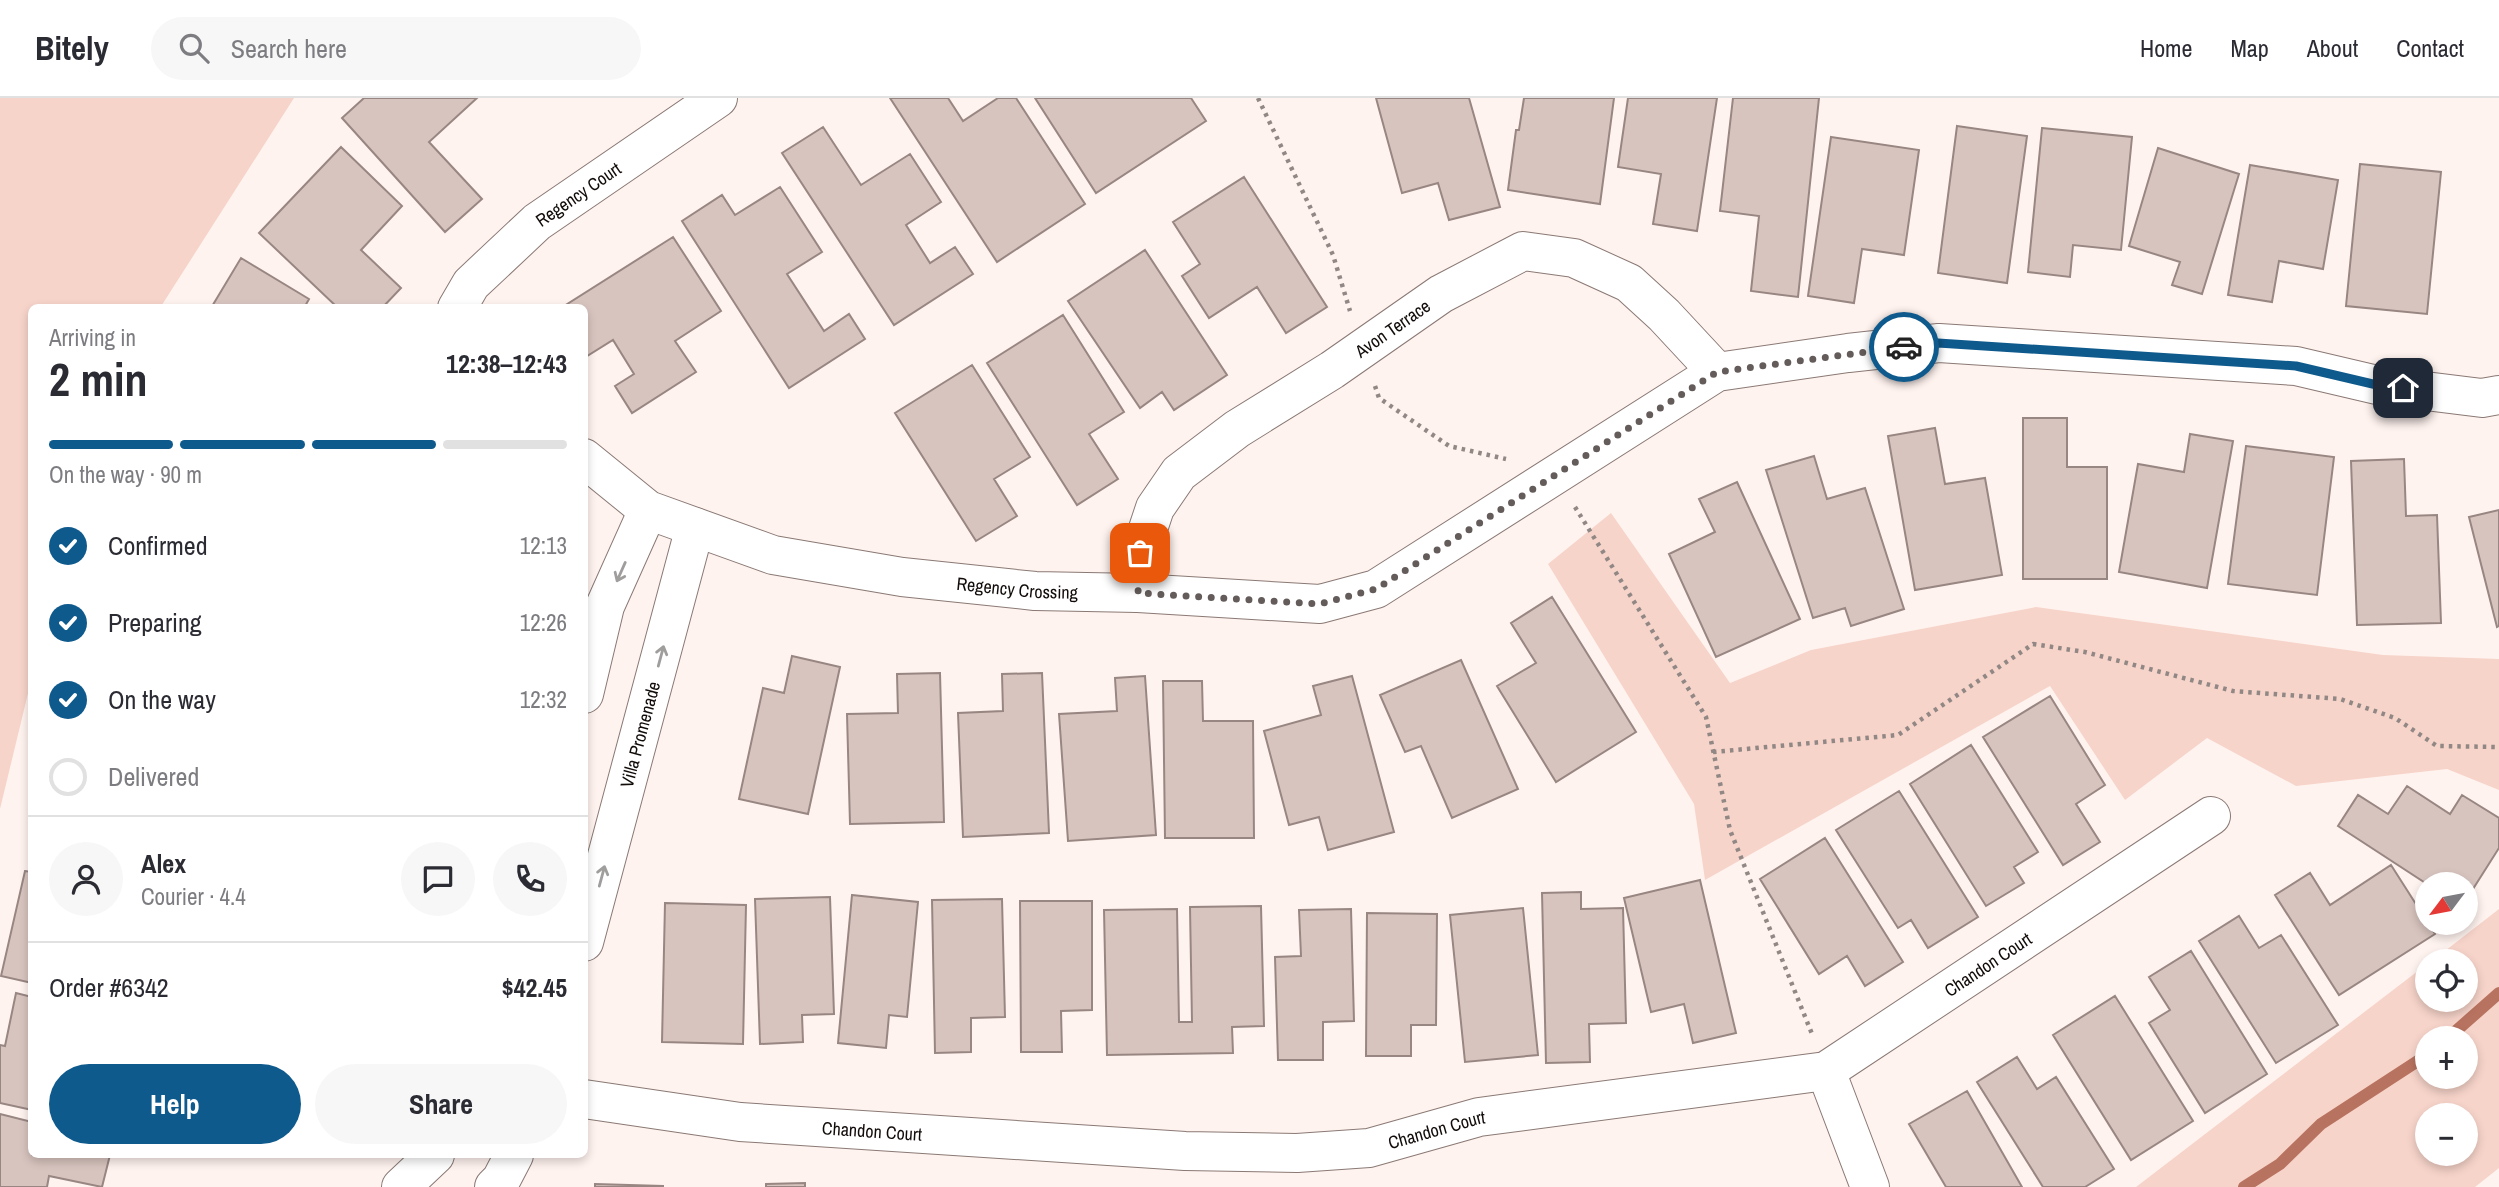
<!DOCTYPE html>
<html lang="en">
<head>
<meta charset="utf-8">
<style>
	body { margin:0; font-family:"Archivo Narrow",sans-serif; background:#f7f7f7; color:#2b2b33; height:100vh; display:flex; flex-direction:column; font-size:26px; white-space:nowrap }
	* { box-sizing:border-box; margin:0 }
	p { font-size:23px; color:#7c7c81 }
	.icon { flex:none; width:38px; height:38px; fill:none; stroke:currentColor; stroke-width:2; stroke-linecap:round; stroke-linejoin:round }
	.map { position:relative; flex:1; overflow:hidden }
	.drawer { position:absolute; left:28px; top:206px; width:560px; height:854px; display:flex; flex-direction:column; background:#fff; border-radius:10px; box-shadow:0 4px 10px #0003 }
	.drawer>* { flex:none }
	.needle { width:46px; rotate:238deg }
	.buttons { position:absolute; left:2415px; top:774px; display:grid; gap:14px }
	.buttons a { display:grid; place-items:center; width:63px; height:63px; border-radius:50%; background:#fff; box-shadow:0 4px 10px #0003; font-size:35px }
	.pin { position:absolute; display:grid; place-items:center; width:60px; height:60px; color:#fff; margin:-30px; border-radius:14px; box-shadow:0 4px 10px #0006 }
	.courier { position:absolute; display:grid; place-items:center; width:70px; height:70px; margin:-35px; border:5px solid #0f5a8d; border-radius:50%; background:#fff; color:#222; box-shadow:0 2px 9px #0007 }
	.head em { font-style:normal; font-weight:700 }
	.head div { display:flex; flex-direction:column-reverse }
	.head { display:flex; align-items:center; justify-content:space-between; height:119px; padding:0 21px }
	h1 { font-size:46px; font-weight:700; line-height:52px }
	.bar { display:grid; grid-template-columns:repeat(4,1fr); gap:10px 7px; align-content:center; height:84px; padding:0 21px }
	.bar i { height:9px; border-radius:5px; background:#e1e1e2 }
	.bar .current { background:#0f5a8d }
	.bar p { grid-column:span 4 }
	.line { display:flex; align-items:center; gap:18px; padding:0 21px; border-top:2px solid #e1e1e2 }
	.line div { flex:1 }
	.round { display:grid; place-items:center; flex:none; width:74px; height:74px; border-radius:37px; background:#f7f7f7 }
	ol { padding:0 21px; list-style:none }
	li { display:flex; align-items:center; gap:21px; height:77px }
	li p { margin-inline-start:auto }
	li .icon { padding:7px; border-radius:50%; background:#0f5a8d; color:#fff; stroke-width:4 }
	li:last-child { color:#7c7c81 }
	li i { width:38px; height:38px; border:4px solid #e1e1e2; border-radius:50% }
	.action { display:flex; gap:14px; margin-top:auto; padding:14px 21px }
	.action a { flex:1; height:80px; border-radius:42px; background:#0f5a8d; color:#fff; font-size:28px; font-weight:700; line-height:80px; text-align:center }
	.action a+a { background:#f7f7f7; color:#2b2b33 }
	header { display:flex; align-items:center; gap:42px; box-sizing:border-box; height:98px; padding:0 35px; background:#fff; border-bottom:2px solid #e1e1e2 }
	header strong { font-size:33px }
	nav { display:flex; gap:38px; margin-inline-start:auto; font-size:24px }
	.search { width:490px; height:63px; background:#f7f7f7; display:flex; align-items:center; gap:18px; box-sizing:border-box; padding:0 24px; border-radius:38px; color:#7c7c81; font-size:26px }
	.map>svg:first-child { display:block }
	.green { fill:#f7d4ca; fill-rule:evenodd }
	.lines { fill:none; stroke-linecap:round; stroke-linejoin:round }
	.stream { stroke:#b87360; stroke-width:12 }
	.building { fill:#d8c4bf; stroke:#988682; stroke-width:2 }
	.minor-casing { stroke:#8a7974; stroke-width:40 }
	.path { stroke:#918885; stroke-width:4.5; stroke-dasharray:3.5 5; stroke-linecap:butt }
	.minor { stroke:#fff; stroke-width:38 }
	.oneway { stroke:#a09d9d }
	.done { stroke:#645c5a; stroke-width:7; stroke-dasharray:0 12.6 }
	.route { stroke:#0f5a8d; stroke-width:9 }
	.labels { text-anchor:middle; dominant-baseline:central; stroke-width:7; stroke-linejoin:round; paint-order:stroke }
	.street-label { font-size:18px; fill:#110b09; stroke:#fff }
</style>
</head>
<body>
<header>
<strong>Bitely</strong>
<div class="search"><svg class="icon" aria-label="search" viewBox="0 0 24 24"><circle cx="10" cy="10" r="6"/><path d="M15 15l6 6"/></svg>Search here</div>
<nav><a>Home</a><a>Map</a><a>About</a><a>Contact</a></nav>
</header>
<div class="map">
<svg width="2499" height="1089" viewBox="0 0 2499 1089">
	<rect width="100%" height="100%" fill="#fff3ef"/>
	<path class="green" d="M0 0H294L160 210H32L31 583 0 711Z
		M1611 415 1730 585 1811 552 2036 509 2383 557 2499 561V692L2447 671 2296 688 2207 640 2125 702 2050 588 1705 782 1694 706 1548 466Z
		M2499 811V1070L2475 1089H2136L2427 866V901H2466V863H2432ZM2427 940H2466V978H2427ZM2427 1017H2466V1055H2427Z"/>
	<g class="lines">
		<path class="stream" d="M2448 940 2499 895
			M2244 1089 2280 1066 2321 1026 2427 957"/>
	</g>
	<path class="building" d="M364 0H477L429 44 482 101 445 134 342 20Z
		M890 0H948L963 23 998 0H1016L1085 106 997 164Z
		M1035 0H1191L1206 23 1096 95Z
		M1376 0H1469L1500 109 1449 122 1438 85 1402 95Z
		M1524 0H1614L1600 106 1508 92 1516 32H1519Z
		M1628 0H1717L1697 133 1653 126 1661 76 1618 69Z
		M1733 0H1819L1798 199 1751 193 1759 118 1720 113Z
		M1957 28 2027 38 2007 185 1938 175Z
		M823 29 861 87 910 56 941 104 906 127 930 165 955 149 973 176 894 227 782 55Z
		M2042 30 2132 39 2121 152 2073 147 2070 179 2028 174Z
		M1831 39 1919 52 1904 157 1862 151 1854 205 1808 198Z
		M341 49 402 108 361 152 401 190 382 210H338L259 135Z
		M2158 50 2239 76 2202 196 2172 187 2180 164 2129 148Z
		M2360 66 2441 74 2427 216 2346 208Z
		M2250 67 2338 82 2323 171 2279 163 2272 204 2228 197Z
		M1244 79 1327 209 1286 235 1257 189 1209 220 1182 178 1200 166 1173 124Z
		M780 89 822 154 787 176 824 233 849 216 865 241 789 290 682 123 722 97 735 117Z
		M673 139 721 213 675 243 696 274 632 315 615 288 634 276 613 242 584 260V210H561Z
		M1145 152 1227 277 1174 312 1162 294 1140 310 1068 203Z
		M241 160 309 201 304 210H211Z
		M1063 217 1124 314 1089 336 1118 381 1077 407 987 265Z
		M972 267 1030 359 994 381 1017 418 976 443 895 315Z
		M2023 320H2067V369H2107V481H2023Z
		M1935 330 1945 386 1985 380 2002 477 1915 492 1888 338Z
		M2190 336 2233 343 2207 490 2119 474 2138 366 2184 374Z
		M2246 348 2334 359 2317 497 2228 486Z
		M1814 358 1827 401 1865 390 1904 511 1851 528 1845 510 1813 520 1766 372Z
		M2404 361 2406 418 2437 417 2441 525 2357 527 2351 363Z
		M1737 384 1800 521 1716 559 1669 456 1715 434 1699 401Z
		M2499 412V528L2497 529 2469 419Z
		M1552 499 1636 634 1556 684 1497 588 1536 565 1511 525Z
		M792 558 840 569 808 716 739 701 763 590 784 595Z
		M1461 562 1518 691 1452 720 1421 648 1405 654 1380 597Z
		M940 575 944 724 850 726 847 616 898 615 897 576Z
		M1042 575 1049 735 963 739 958 615 1003 613 1002 576Z
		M1145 578 1156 737 1068 743 1059 616 1117 613 1115 580Z
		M1352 578 1394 734 1328 752 1319 719 1289 727 1264 633 1321 617 1313 588Z
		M1163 583H1202L1203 623H1253L1254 740H1165Z
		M2050 598 2105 687 2076 706 2100 744 2063 767 1983 639Z
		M1971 647 2038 754 2014 769 2024 785 1986 808 1910 686Z
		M2407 688 2450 716 2462 697 2499 720V750L2466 802V786H2427L2338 728 2358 697 2388 716Z
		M1899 693 1978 819 1928 850 1911 822 1898 830 1836 732Z
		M1825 740 1903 864 1865 888 1847 858 1819 876 1760 781Z
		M2391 767 2435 836 2339 897 2275 797 2310 775 2330 807Z
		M25 773 32 774V885L1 878Z
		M1700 782 1736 935 1693 945 1684 906 1651 914 1624 800Z
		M1581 794V811L1623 810 1626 925 1589 926 1590 964 1546 965 1542 795Z
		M852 797 918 804 907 919 889 917 886 950 838 945Z
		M830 799 834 916 802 917 803 944 760 946 755 801Z
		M1002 801 1005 919 971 920V954L935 955 932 802Z
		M1020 803H1092V912L1061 913 1062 954H1021Z
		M665 805 746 807 743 946 662 944Z
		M1261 808 1264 928 1232 929 1233 955 1107 957 1104 812 1177 811 1179 924H1192L1190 809Z
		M1523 810 1538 957 1465 964 1450 817Z
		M1351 811 1354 923 1323 924V962H1278L1275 859 1301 858 1299 812Z
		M1367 815 1437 816 1436 927H1411V958H1366Z
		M2239 818 2259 850 2281 837 2338 927 2276 965 2199 843Z
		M2191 853 2267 976 2205 1015 2149 925 2170 912 2149 879Z
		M16 895 32 899V1012L0 1005V947L5 948Z
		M2115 898 2193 1023 2131 1062 2053 937Z
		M2017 959 2037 991 2056 979 2114 1071 2085 1089H2043L1977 984Z
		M1967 993 2022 1089H1946L1909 1026Z
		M0 1016 32 1024V1057H110L102 1089 49 1078 47 1089H0Z
		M805 1085V1089H766V1086Z
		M595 1086 663 1088V1089H595Z"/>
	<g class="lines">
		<g class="minor-casing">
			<g id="minor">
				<path id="s1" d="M457 210 471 186 537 124 718 0"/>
				<path id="s2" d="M584 360 648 412 773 457 902 479 1035 493 1138 495 1320 506 1376 491 1717 274 1848 255 1939 245 2296 268 2377 287 2482 300 2499 297"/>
				<path id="s3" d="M1138 495 1140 455 1155 410 1179 375 1237 331 1332 272 1441 196 1523 153 1574 160 1629 185 1664 217 1717 274"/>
				<path d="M584 596 605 508 648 412"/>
				<path id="s4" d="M584 844 695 429"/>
				<path d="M1826 973 1870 1089"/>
				<path id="s5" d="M584 1001 740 1024 1185 1053 1297 1055 1369 1050 1479 1019 1826 973 2211 718"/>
				<path d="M401 1089 435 1057"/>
				<path d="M494 1089 501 1082 514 1057"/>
			</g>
		</g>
		<path class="path" d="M1258 0 1333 157 1350 213
			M1375 288 1379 300 1449 348 1506 361
			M1575 409 1706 619 1730 732 1812 936
			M1713 654 1898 637 2033 546 2085 554 2233 593 2340 601 2395 620 2437 648 2499 649"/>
		<use href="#minor" class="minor"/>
	</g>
	<defs><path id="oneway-shaft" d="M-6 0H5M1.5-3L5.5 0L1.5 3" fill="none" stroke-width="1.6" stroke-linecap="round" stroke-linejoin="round" transform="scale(1.75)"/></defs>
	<g class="oneway">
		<use href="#oneway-shaft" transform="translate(621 474) rotate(114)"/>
		<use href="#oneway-shaft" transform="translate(661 558) rotate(-75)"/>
		<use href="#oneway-shaft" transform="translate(602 778) rotate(-75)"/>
	</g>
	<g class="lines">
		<path class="done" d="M1140 455 1138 495 1320 506 1376 491 1717 274 1904 249"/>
		<path class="route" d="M1904 249 1938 245 2296 268 2377 287 2403 290"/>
	</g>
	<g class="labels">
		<g class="street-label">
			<text stroke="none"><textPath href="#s1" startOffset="168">Regency Court</textPath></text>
			<text stroke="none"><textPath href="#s3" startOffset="388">Avon Terrace</textPath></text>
			<text stroke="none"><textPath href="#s2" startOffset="462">Regency Crossing</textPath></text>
			<text stroke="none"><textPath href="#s4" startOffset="215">Villa Promenade</textPath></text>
			<text stroke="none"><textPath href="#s5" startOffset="1446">Chandon Court</textPath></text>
			<text stroke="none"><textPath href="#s5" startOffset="858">Chandon Court</textPath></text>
			<text stroke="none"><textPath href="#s5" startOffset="290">Chandon Court</textPath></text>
		</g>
	</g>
</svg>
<div class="buttons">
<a><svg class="needle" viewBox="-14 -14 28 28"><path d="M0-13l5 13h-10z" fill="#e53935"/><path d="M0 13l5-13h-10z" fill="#7c7c81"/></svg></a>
<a><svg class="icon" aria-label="locate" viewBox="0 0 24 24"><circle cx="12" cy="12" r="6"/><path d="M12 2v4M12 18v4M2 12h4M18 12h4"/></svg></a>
<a>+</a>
<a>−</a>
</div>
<div class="pin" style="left:1140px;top:455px;background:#ea580c"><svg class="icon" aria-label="bag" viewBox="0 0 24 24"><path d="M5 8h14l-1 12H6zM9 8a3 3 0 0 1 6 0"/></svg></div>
<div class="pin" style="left:2403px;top:290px;background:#1f2937"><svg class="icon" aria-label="home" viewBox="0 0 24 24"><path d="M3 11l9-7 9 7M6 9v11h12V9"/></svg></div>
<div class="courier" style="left:1904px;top:249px"><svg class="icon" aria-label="car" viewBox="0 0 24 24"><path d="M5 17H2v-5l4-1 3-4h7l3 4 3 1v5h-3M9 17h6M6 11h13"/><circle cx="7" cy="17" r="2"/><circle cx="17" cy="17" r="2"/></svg></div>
<section class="drawer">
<div class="head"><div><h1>2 min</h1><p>Arriving in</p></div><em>12:38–12:43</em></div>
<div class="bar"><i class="current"></i><i class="current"></i><i class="current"></i><i></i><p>On the way · 90 m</p></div>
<ol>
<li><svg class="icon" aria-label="check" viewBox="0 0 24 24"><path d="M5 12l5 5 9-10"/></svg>Confirmed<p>12:13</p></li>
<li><svg class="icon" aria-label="check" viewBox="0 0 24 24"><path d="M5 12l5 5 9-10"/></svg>Preparing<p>12:26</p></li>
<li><svg class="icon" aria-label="check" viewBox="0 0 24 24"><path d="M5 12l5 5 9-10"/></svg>On the way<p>12:32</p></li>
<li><i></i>Delivered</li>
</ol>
<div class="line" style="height:126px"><a class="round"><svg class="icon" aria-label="person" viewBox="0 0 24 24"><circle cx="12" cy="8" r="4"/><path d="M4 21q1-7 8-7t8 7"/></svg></a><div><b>Alex</b><p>Courier · 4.4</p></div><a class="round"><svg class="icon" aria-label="chat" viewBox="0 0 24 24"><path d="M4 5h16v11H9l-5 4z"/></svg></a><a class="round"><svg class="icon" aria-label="phone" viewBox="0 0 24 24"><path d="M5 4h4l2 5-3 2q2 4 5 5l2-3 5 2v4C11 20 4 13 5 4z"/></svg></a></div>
<div class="line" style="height:91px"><div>Order #6342</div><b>$42.45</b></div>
<div class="action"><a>Help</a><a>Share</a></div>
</section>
</div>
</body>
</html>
